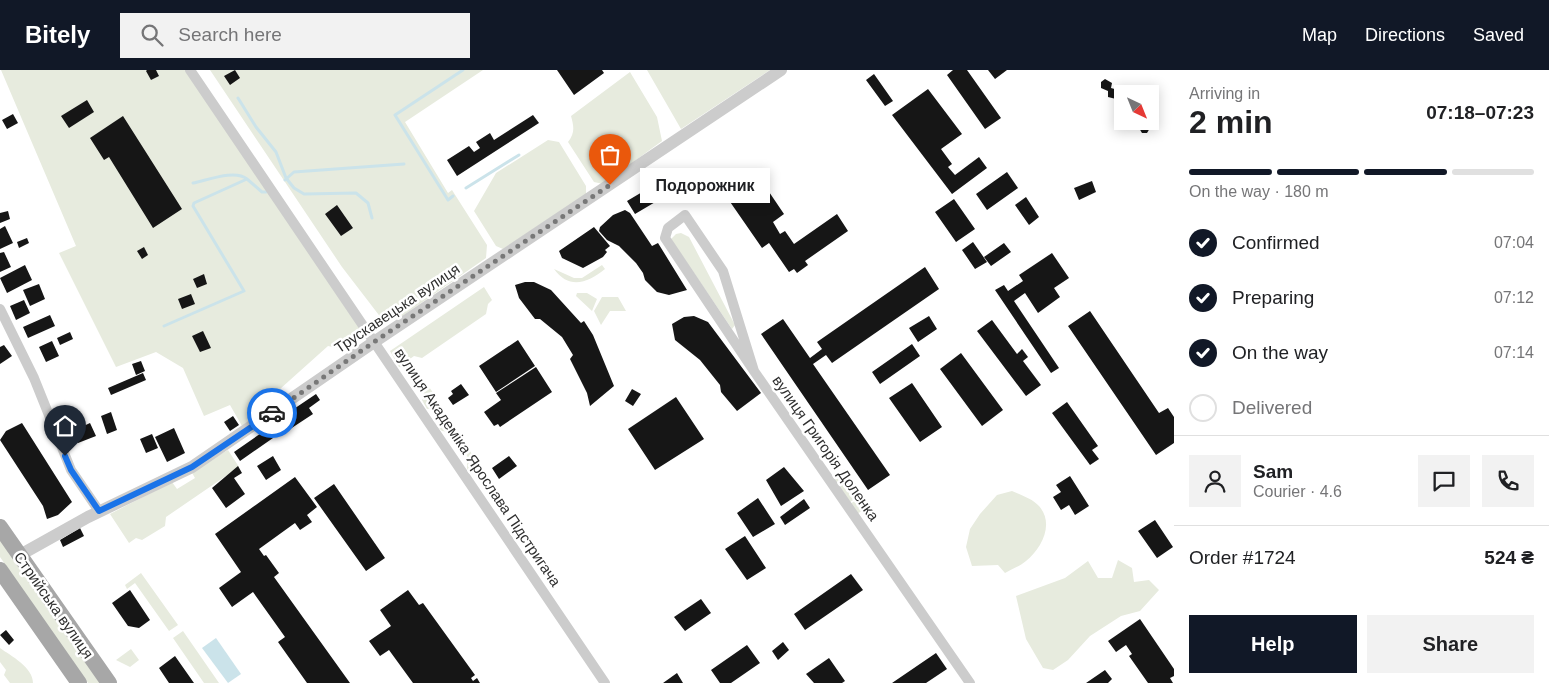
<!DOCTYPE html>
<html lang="en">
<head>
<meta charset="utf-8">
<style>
	body { margin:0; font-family:Helvetica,sans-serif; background:#f2f2f2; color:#202124; height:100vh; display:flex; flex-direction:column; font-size:19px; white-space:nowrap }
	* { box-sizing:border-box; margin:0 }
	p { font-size:16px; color:#757577 }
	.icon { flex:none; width:28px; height:28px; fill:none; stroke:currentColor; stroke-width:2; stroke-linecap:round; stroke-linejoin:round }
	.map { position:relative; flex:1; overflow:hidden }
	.side { display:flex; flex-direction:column; background:#fff; width:375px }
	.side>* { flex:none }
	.needle { width:32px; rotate:137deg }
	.tools { position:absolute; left:1114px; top:15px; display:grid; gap:10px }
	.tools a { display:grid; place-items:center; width:45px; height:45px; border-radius:0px; background:#fff; box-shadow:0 2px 12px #0003; font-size:25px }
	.pin { position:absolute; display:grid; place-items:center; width:42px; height:42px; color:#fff; margin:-51px -21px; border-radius:50% 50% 50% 0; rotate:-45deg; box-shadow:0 0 5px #0007 }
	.pin .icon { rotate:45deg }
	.courier { position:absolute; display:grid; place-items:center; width:50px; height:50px; margin:-25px; border:4px solid #1a73e8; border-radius:50%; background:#fff; color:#222; box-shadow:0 1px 6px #0007 }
	.bubble { position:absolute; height:35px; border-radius:0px; background:#fff; box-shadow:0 2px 12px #0003; font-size:16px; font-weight:600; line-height:35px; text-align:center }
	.head em { font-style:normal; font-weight:600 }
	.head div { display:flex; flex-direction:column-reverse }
	.head { display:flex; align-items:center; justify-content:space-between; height:85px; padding:0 15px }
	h1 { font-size:32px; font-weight:600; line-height:38px }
	.bar { display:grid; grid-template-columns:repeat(4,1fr); gap:8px 5px; align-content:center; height:60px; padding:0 15px }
	.bar i { height:6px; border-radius:4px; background:#e0e0e0 }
	.bar .on { background:#111827 }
	.bar p { grid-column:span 4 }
	.line { display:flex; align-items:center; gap:12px; padding:0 15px; border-top:1px solid #e0e0e0 }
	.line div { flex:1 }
	.round { display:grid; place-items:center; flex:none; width:52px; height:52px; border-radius:0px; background:#f2f2f2 }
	ol { padding:0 15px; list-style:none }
	li { display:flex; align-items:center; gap:15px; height:55px }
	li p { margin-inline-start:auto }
	li .icon { padding:5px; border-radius:50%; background:#111827; color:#fff; stroke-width:4 }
	li:last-child { color:#757577 }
	li i { width:28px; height:28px; border:2px solid #e0e0e0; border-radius:50% }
	.action { display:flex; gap:10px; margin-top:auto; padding:10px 15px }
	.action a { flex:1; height:58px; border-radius:0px; background:#111827; color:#fff; font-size:20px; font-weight:600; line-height:58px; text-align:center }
	.action a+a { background:#f2f2f2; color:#202124 }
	header { display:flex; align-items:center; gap:30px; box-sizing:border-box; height:70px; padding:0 25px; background:#111827; color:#fff }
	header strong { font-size:24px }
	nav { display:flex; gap:28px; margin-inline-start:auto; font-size:18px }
	.search { width:350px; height:45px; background:#f2f2f2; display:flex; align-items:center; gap:12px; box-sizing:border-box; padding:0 18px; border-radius:0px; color:#757577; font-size:19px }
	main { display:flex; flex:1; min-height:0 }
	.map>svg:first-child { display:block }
	.green { fill:#e7ebde }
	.water { fill:#cbe3ea }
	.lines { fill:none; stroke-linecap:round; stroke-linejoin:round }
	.stream { stroke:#cbe3ea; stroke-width:3 }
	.building { fill:#161616 }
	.minor { stroke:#ccc; stroke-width:10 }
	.tertiary { stroke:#ccc; stroke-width:12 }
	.primary { stroke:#a7a7a7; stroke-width:16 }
	.done { stroke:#787878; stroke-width:5; stroke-dasharray:0 9 }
	.route { stroke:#1a73e8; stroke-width:6 }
	.labels { text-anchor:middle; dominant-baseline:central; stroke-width:5; stroke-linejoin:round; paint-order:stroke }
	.street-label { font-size:15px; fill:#2f2f2f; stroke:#fff }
</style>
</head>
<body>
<header>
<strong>Bitely</strong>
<div class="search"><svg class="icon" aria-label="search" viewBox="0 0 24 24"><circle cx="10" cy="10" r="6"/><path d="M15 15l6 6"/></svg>Search here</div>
<nav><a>Map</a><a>Directions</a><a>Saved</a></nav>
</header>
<main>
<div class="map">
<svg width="1174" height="613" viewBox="0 0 1174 613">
	<rect width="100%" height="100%" fill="#fff"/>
	<path class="green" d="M1 0H186L358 256 360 261 355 270 342 279 328 276 280 319 284 327 242 356 230 335 204 346 183 298 156 282 116 297 59 183 76 176Z
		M210 0H483L405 52 448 123 452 120 487 175 486 188 401 247 385 253 342 197Z
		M647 0H770L681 59Z
		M630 2 657 47 662 71 603 114 594 112 568 72C575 63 574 57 571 46Z
		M548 70 559 72 586 116V124L503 179 496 176 474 141 496 103Z
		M681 163 689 167 735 255 732 259 671 169 676 164Z
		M602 195 605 199C588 213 569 220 554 199L574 208H582Z
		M484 217 492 230 488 234 486 244 422 288 414 286 410 289 440 333 434 338 427 339 422 330 424 322 408 298 399 297 390 281Z
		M581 223H587L597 229 592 241 576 226 577 223Z
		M602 227H618L626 241H610L601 255 594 241Z
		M445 345 481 397 475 402 467 400V386L450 362 442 361 438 357V351Z
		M228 380 239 397 166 447 165 456 142 470 136 468 129 473 110 444 172 412 177 419 195 408 191 401Z
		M845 399 863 424 850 432 833 407Z
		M1012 421C1021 425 1033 429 1039 436 1055 454 1041 479 1026 491 1020 496 1012 499 1005 503L998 495 972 496 966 477 970 459 980 444 997 425Z
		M864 425 871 435 857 444 850 434Z
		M0 470 100 613H88L0 487Z
		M1118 490 1132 498 1134 512 1149 510 1159 520 1140 541 1121 546 1090 566 1068 590 1053 600 1043 598 1026 569 1016 526 1065 508 1088 491 1098 508H1112Z
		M141 503 178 555 169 561 135 513 127 519 125 515Z
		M183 561 219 613H204L173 568Z
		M0 578C11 586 33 597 33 613H10L4 605 6 600 0 592Z
		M131 579 139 590 130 597 116 590Z"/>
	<path class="water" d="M216 568 241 604 228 613 202 578Z"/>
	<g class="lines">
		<path class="stream" d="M238 28 256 57 276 82 286 108 294 118 304 124 356 123 368 133 372 148
			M285 110 294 102 404 94
			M193 113C208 110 235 99 247 109
			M466 118 519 85
			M453 126 448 130 395 45 463 0
			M164 256 244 221 193 136 194 133 247 109 262 122H266"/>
	</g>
	<path class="building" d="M147 0H156L159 6 151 10 146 1Z
		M235 0 240 8 230 15 224 6Z
		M557 0H602L604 3 574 25Z
		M953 0H967L1001 48 985 59 947 5Z
		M988 0H1007L995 9Z
		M874 4 893 31 885 36 866 10Z
		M1105 9 1112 13 1111 18 1118 20 1119 26H1122V38L1116 35V29L1108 27V21L1101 18V12Z
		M928 19 962 64 941 79 952 94 948 97 955 105 979 87 987 98 952 124 892 45Z
		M87 30 94 42 69 58 61 46Z
		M13 44 18 53 7 59 2 50Z
		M533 45 539 53 457 106 447 90 469 76 474 82 480 78 476 72 490 63 494 70Z
		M123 46 182 139 153 158 109 87 104 90 90 68Z
		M1131 51 1148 52 1150 58 1147 63H1142L1139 58V53L1134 54Z
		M1007 102 1018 118 987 140 976 124Z
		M761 110 784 144 773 152 780 164 785 161 794 174 837 144 848 161 805 191 808 195 797 203 794 199 789 202 769 173 762 178 726 126 736 119 738 122 747 116 749 118Z
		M1092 111 1096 122 1079 130 1074 118Z
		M649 118 657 131 635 144 627 131Z
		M1026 127 1039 147 1029 155 1015 135Z
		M954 129 975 159 956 172 935 142Z
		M337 135 353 158 341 166 325 144Z
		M625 140 630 143 652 176 658 173 687 220 669 225 657 222 645 210 643 203 636 193 619 176 607 170 599 161 600 157 613 145Z
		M8 141 10 149 0 153V143Z
		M5 156 13 173 0 179V159Z
		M594 157 610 176 605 180 607 182 603 187 583 198 562 188 559 181Z
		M27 168 29 173 19 178 17 172Z
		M973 172 987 192 975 199 962 180Z
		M1004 173 1011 182 991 196 984 187Z
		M144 177 148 185 142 189 137 181Z
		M4 182 11 197 0 202V183Z
		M1052 183 1069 208 1054 218 1060 227 1038 243 1025 223 1014 231 1059 298 1051 303 995 220 1004 215 1008 221 1023 211 1019 205Z
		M25 195 32 210 7 223 0 208Z
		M925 197 939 219 832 293 826 285 813 294 890 405 868 420 761 264 783 249 810 288 822 279 817 272Z
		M204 204 207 214 197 218 193 209Z
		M525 212H534L551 220 581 253 584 251 593 265 614 316 590 336 587 323 570 289 573 285 562 267 540 249H535L519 228 515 215Z
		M39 214 45 229 30 236 23 220Z
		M191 224 195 234 182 239 178 229Z
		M24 230 30 243 16 250 10 236Z
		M1090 241 1159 343 1168 338 1174 347V373L1156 385 1068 256Z
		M50 245 55 256 28 268 23 257Z
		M694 246 708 252 761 323 737 341 721 322 720 315 700 290 675 270 672 254 684 247Z
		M929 246 937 259 918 272 909 258Z
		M992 250 1017 284 1022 279 1028 287 1023 291 1041 315 1026 326 977 261Z
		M203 261 211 278 200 282 192 266Z
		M70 262 73 269 60 275 57 268Z
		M518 270 535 296 496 322 479 296Z
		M52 271 59 286 46 292 39 277Z
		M912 274 920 286 880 314 872 302Z
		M4 275 12 286 0 294V277Z
		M961 283 1003 340 982 356 940 299Z
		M141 291 145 301 136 305 132 294Z
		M536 297 552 322 500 357 498 354 494 356 484 342 501 330 496 323Z
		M143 303 146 310 111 325 108 318Z
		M912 313 942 357 920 372 889 328Z
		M461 314 469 325 453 335 448 328 453 324 451 321Z
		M632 319 641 324 633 336 625 331Z
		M316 324 320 330 309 338 313 344 281 365 273 353Z
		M676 327 704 369 655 400 628 359Z
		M1067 332 1098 376 1092 380 1099 389 1090 395 1052 343Z
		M111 342 117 360 107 364 101 346Z
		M233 346 239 355 230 361 224 352Z
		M22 353 72 432 58 445 47 449 43 436 0 370 6 361Z
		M90 353 96 366 78 373 73 361Z
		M174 358 185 383 167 392 155 367Z
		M267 359 273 368 240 391 234 382Z
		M152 364 158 378 146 383 140 369Z
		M273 386 281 400 266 410 257 396Z
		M509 386 517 396 499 409 492 398Z
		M238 396 242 403 234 408 245 424 226 438 212 418Z
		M784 397 804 421 781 436 766 410Z
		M1070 406 1089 436 1075 445 1069 435 1061 440 1053 427 1061 422 1056 415Z
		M295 407 317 437 307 445 312 452 300 460 295 453 259 479 264 486 266 485 279 503 274 507 350 613H307L278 572 285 567 253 522 232 537 219 518 241 502 215 464Z
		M334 414 385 488 366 501 314 428Z
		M758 428 775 454 753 467 737 443Z
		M804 429 810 438 785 455 780 447Z
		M1155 450 1173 477 1157 488 1138 461Z
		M80 458 84 466 63 477 60 470Z
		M745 466 766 498 747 510 725 479Z
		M851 504 863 520 805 560 794 544Z
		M130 520 150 550 139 558 128 556 112 533Z
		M408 520 419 535 423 533 475 605 471 608 473 611 477 608 480 613H413L389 580 380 586 369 571 391 556 380 540Z
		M701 529 711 543 685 561 674 547Z
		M1140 549 1174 599V606L1170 608 1173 613H1148L1129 586 1132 584 1126 575 1116 582 1108 571Z
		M6 560 14 570 9 575 0 565Z
		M783 572 789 580 778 590 772 581Z
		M747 575 760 593 731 613H720L711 600Z
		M936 583 947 599 926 613H892Z
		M175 586 194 613H169L159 598Z
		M829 588 845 611 842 613H814L806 604Z
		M1105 600 1112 609 1108 613H1086Z
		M677 603 683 613H663Z"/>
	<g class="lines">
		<path class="minor" d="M190 0 605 613
			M0 239 34 308 71 400 99 441
			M754 301 665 168 668 158 685 145 723 201 754 301 970 613"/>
		<path class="tertiary" d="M20 485 88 447 192 397 374 272 781 0"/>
		<path class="primary" d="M0 457 109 613
			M0 500 79 613"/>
	</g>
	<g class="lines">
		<path class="done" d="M272 343 374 272 610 115"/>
		<path class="route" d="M65 386 71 400 99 441 192 397 272 343"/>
	</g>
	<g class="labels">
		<g class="street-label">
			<text transform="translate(397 238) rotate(-34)">Трускавецька вулиця</text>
			<text transform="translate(826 378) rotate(55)">вулиця Григорія Доленка</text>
			<text transform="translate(478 397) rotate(56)">вулиця Академіка Ярослава Підстригача</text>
			<text transform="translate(54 535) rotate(55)">Стрийська вулиця</text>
		</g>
	</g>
</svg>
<div class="tools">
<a><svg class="needle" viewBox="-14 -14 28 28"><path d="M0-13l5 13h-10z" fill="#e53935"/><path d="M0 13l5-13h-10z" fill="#757577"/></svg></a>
</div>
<div class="pin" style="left:610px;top:115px;background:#ea580c"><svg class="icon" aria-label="bag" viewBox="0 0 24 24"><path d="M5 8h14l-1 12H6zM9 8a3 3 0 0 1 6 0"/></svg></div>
<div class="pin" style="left:65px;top:386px;background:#1f2937"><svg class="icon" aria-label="home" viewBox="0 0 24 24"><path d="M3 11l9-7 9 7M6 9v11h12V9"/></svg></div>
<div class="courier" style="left:272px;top:343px"><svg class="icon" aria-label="car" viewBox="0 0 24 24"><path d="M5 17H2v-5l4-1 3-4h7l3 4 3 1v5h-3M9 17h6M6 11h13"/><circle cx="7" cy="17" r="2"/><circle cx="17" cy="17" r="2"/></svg></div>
<div class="bubble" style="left:640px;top:98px;width:130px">Подорожник</div>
</div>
<section class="side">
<div class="head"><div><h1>2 min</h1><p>Arriving in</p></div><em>07:18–07:23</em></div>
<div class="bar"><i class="on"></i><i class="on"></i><i class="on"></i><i></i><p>On the way · 180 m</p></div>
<ol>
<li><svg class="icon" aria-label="check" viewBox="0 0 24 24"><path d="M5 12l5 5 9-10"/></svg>Confirmed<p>07:04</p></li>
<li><svg class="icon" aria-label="check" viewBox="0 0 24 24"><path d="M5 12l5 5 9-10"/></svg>Preparing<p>07:12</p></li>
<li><svg class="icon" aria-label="check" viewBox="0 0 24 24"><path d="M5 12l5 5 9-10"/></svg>On the way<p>07:14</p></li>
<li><i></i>Delivered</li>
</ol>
<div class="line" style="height:90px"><a class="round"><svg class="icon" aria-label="person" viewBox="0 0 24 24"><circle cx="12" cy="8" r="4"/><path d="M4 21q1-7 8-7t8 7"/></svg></a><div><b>Sam</b><p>Courier · 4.6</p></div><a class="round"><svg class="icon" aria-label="chat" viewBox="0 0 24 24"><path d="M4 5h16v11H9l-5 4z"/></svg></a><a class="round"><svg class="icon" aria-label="phone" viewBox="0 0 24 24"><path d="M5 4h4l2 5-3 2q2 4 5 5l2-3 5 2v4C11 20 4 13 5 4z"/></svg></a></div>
<div class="line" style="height:65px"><div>Order #1724</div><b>524 ₴</b></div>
<div class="action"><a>Help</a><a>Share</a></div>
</section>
</main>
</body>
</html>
